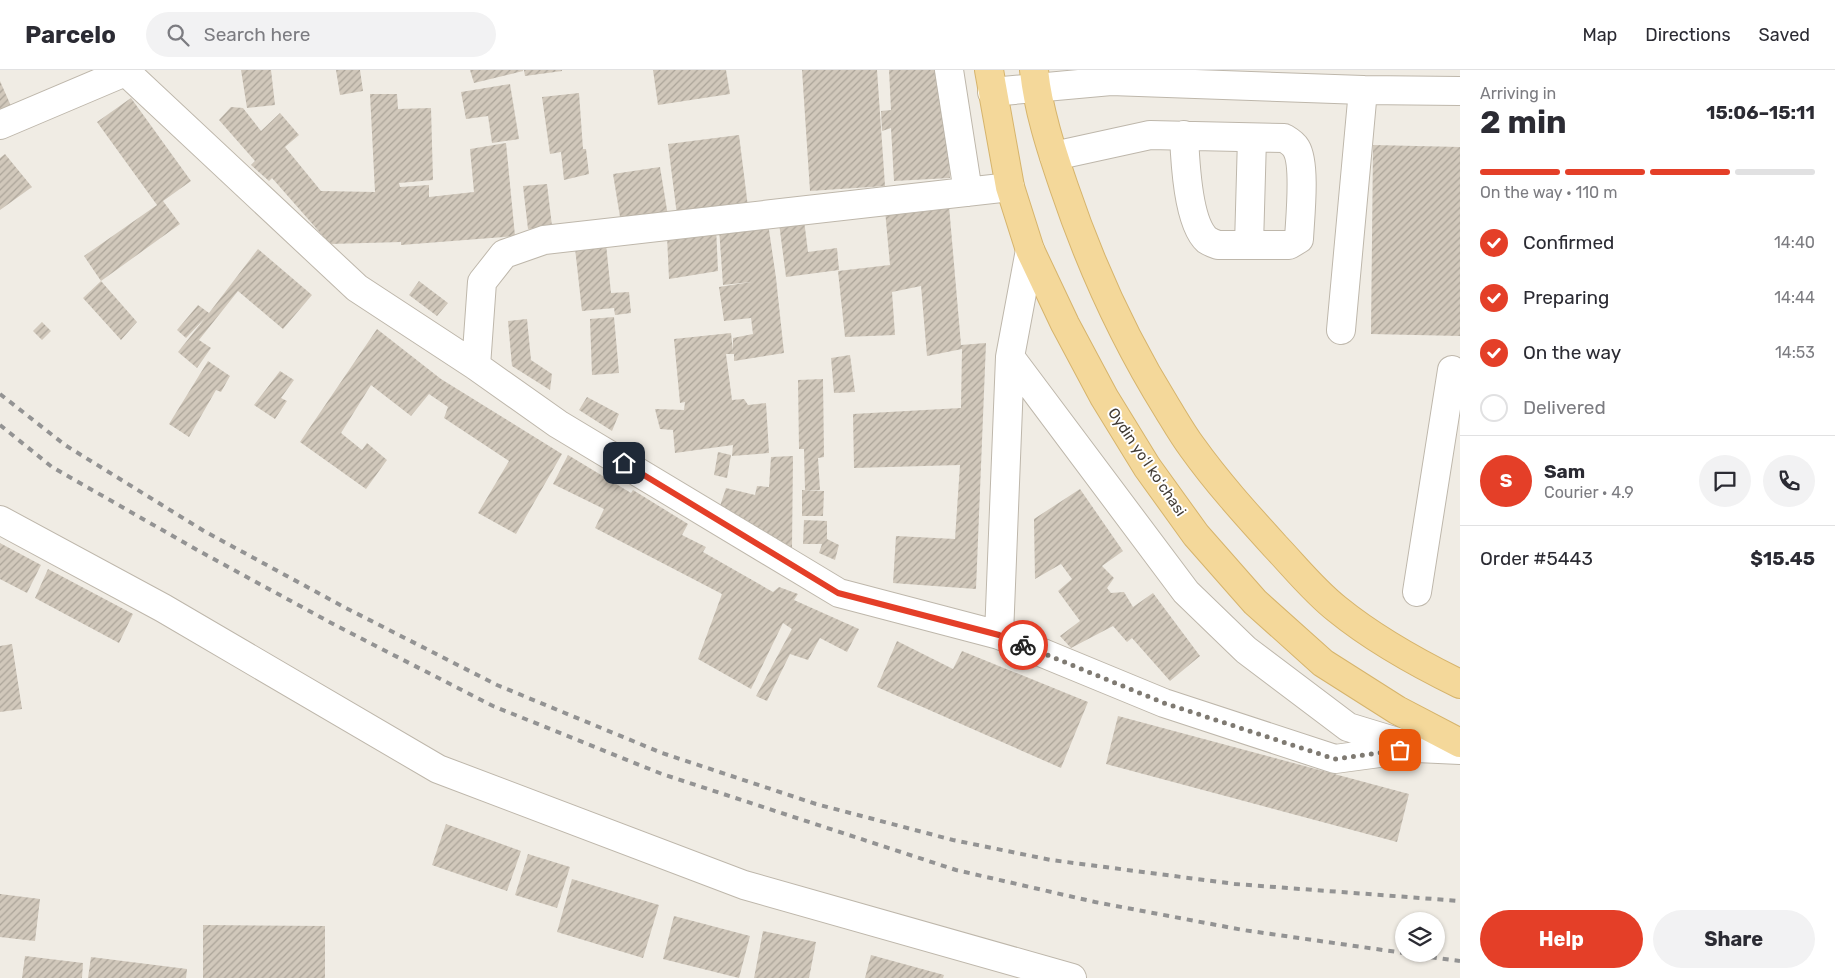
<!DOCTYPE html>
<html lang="en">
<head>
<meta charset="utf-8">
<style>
	body { margin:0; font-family:Rubik,sans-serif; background:#f2f2f3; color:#2b2b33; height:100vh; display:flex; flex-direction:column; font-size:19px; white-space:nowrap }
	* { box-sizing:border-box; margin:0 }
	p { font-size:16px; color:#7c7c81 }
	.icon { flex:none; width:28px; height:28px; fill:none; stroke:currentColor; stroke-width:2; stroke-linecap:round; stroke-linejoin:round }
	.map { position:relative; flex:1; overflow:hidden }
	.panel { display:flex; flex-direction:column; background:#fff; width:375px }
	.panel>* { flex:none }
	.controls { position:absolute; left:1395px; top:842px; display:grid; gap:10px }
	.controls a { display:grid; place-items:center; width:50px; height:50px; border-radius:50%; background:#fff; box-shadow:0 1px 4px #0004; font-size:25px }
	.pin { position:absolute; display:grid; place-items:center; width:42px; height:42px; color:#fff; margin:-21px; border-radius:10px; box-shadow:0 2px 8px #0006 }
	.courier { position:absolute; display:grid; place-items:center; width:50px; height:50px; margin:-25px; border:4px solid #e43f28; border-radius:50%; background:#fff; color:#222; box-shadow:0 1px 6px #0007 }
	.headline em { font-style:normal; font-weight:700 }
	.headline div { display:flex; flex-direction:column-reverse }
	.headline { display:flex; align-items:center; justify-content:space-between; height:85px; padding:0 20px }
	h1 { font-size:32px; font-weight:700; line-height:38px }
	.bar { display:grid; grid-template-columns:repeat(4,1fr); gap:8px 5px; align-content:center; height:60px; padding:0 20px }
	.bar i { height:6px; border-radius:4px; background:#e1e1e2 }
	.bar .selected { background:#e43f28 }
	.bar p { grid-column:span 4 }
	.line { display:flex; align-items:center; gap:12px; padding:0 20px; border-top:1px solid #e1e1e2 }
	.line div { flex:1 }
	.round { display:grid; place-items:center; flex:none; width:52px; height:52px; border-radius:26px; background:#f2f2f3 }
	ol { padding:0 20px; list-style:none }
	li { display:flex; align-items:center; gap:15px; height:55px }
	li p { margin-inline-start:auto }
	li .icon { padding:5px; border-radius:50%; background:#e43f28; color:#fff; stroke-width:4 }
	li:last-child { color:#7c7c81 }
	li i { width:28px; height:28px; border:2px solid #e1e1e2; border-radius:50% }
	.cta { display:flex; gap:10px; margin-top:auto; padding:10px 20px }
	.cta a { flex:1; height:58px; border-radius:30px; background:#e43f28; color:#fff; font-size:20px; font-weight:700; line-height:58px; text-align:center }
	.cta a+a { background:#f2f2f3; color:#2b2b33 }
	header { display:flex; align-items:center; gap:30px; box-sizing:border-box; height:70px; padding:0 25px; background:#fff; border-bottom:1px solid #e1e1e2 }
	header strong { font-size:24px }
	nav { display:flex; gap:28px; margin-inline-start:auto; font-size:18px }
	.search { width:350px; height:45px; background:#f2f2f3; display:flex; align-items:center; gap:12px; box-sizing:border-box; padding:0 18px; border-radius:28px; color:#7c7c81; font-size:19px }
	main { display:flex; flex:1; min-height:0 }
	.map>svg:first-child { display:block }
	.building { fill:url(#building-hatch) }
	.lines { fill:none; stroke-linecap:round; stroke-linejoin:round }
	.minor-casing { stroke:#beb7ab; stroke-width:30 }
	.major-casing { stroke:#d6b46c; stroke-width:30 }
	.minor { stroke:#fff; stroke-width:28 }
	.major { stroke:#f4d89a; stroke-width:28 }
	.rail { stroke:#939393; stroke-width:4; stroke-dasharray:6 6; stroke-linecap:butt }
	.done { stroke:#7f7a72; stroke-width:5; stroke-dasharray:0 9 }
	.route { stroke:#e43f28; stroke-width:6 }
	.labels { text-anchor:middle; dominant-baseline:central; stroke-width:4; stroke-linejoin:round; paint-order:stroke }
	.street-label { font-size:15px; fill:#423c35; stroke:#fff }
</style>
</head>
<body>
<header>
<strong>Parcelo</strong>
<div class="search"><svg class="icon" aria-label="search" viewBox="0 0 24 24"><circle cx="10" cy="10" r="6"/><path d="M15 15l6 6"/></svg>Search here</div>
<nav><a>Map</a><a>Directions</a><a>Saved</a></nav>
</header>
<main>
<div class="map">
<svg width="1460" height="908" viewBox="0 0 1460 908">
	<defs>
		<pattern id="building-hatch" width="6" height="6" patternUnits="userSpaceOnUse" patternTransform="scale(1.25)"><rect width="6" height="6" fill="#d1c8bb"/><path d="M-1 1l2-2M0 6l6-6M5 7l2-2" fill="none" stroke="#aba499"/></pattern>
	</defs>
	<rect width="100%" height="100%" fill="#f0ece4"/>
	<path class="building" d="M241 0H271L275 35 247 38Z
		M336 0H360L363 21 340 25Z
		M470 0H523V1L474 13Z
		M524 0H562V1L525 6Z
		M653 0H726L730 24 658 35Z
		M802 0H877L885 116 810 121Z
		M889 0H944L950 108 894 111 891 58 882 61 881 41 891 40Z
		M0 11 11 36 0 40Z
		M510 14 519 69 492 73 488 46 466 49 461 22Z
		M579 23 583 79H586L589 104 564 110 561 82 550 84 542 27Z
		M370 24H397L398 39 431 38 433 110 399 113 400 117 429 115V127L474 122 470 79 506 73 515 166 401 175V172L330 174 272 108 269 111 251 95 255 91 219 50 231 37 243 38 261 61 280 43 299 65 285 77 321 121 375 122Z
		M131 28 191 111 163 131 180 154 101 211 84 186 157 135 97 52Z
		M739 65 748 137 677 145 668 74Z
		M1373 75 1460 77V266L1371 264Z
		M5 84 32 117 0 140V88Z
		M660 97 668 146 621 153 613 104Z
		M547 114 552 156 528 159 523 116Z
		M949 136 961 275 986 273 976 519 893 513 896 466 955 469 960 395 854 398 853 344 961 338 962 279 927 286 921 216 892 222 895 265 845 267 838 201 890 195 885 140Z
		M804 150 808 182 837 178 839 200 786 207 779 153Z
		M768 153 776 208 784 283 734 291V284H726L732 330 744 329 748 335 766 333 769 383 732 386 733 375 675 383 673 360 660 359 655 339 684 340 685 332 680 333 674 269 731 263 733 281V268L753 264 751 248 724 251 719 217 751 212 723 215 719 158Z
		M716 157 718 201 669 209 667 166Z
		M606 174 611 223 629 222 631 243 615 245 614 238 582 241 575 178Z
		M258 179 312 225 283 259 238 221 199 270 211 278 197 298 178 282 205 248 186 268 177 260 198 235 209 243Z
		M101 211 137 252 121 270 83 228Z
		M419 211 448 233 437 246 409 225Z
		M614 247 619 303 592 305 590 249Z
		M527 249 531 290 552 304 550 320 512 296 508 251Z
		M42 252 51 261 42 270 33 261Z
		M377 259 441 309 562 384 516 464 478 443 509 391 444 348 448 337 429 324 411 346 371 315 341 363 362 380 367 373 387 390 366 419 300 372Z
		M850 285 855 322 834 323 831 288Z
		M208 291 230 306 221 322 216 320 189 367 169 354Z
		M280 301 294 310 281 328 287 331 275 349 254 335Z
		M823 309 824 387 818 388 820 420H805L804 379H799L798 310Z
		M587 327 619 344 612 361 579 340Z
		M718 382 731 385 727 408 714 405Z
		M568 385 631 423 633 420 688 454 682 465 706 477 703 482 773 522 779 517 798 524 794 530 859 559 847 582 820 568 808 590 790 584 767 631 756 626 792 559 783 553 751 619 698 589 722 524 595 458 604 439 553 414Z
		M793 386 792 478 719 439 726 418 755 425 757 416 769 417 771 387Z
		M1080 419 1123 481 1102 496 1114 508 1107 518 1111 523 1124 522 1133 537 1153 523 1200 586 1170 611 1132 568 1127 572 1113 556 1071 578 1060 566 1080 551 1058 521 1072 509 1061 494 1035 509 1034 449Z
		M802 420 824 421 823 446H802Z
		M804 450 827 451V469L839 475 835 490 819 483 822 474H803Z
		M0 473 41 495 27 523 0 509Z
		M48 499 133 544 119 573 35 528Z
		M897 571 953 599 962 581 1088 632 1061 698 877 617Z
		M12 574 22 639 0 642V576Z
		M1118 646 1409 724 1397 772 1106 694Z
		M446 754 521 781 507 821 432 795Z
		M528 784 570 797 557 838 515 825Z
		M572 809 659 835 643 888 557 862Z
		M0 824 40 829 35 871 0 867Z
		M674 846 750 866 739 908 663 889Z
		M203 855 325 856V908H203Z
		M763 861 816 872 809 908H754Z
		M871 885 944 905 943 908H865Z
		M25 886 83 893 82 908H22Z
		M91 887 187 899 186 908H88Z"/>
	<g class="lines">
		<g class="minor-casing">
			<path id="minor" d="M124 0 357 218 476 296 558 354 839 523 999 565 1010 287 1030 180
				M949 0 968 122
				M992 22 1111 11 1363 20 1460 21
				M0 55 125 2
				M1054 86 1150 65 1284 68C1289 71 1293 73 1296 78 1306 94 1300 148 1299 169L1289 175H1218C1215 174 1210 172 1207 170 1188 153 1185 90 1184 65
				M1249 175 1252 68
				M1341 260 1363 20
				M1010 287 1186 522 1246 580 1348 657 1417 678
				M476 296 482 212 504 184 544 170 1010 117
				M0 450 163 538 438 699 744 815 1072 908
				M1417 522 1452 300
				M999 565 1164 633 1335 689 1417 678 1460 680"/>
		</g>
		<g class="major-casing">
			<path id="major" d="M989 0 1010 117 1030 180 1065 254 1104 327 1147 397 1196 465 1255 532 1323 593 1397 640 1460 673
				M1034 0C1038 39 1051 79 1064 117 1090 194 1124 269 1167 338 1175 351 1183 365 1192 377 1217 412 1246 444 1275 476 1295 497 1314 521 1337 539 1375 570 1417 593 1460 614"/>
		</g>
		<use href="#minor" class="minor"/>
		<use href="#major" class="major"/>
		<path class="rail" d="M0 324 65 375 204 461 344 537 497 615 662 683 816 734 953 770 1051 790 1235 814 1460 831
			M0 355 52 397 199 481 335 555 493 636 662 704 956 800 1095 832 1243 860 1404 883
			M1407 884 1460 891"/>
	</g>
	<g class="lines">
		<path class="done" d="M1023 575 1164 633 1335 689 1400 680"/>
		<path class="route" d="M624 393 838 523 999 565 1023 575"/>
	</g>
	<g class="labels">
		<g class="street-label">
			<text transform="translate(1147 392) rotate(56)">Oydin yoʻl koʻchasi</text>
		</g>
	</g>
</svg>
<div class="controls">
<a><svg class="icon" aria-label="layers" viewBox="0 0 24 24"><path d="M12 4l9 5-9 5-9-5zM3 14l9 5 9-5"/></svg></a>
</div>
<div class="pin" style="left:1400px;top:680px;background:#ea580c"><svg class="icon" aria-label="bag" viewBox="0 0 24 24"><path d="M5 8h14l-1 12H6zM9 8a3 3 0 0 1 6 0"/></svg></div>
<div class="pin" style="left:624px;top:393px;background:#1f2937"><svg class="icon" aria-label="home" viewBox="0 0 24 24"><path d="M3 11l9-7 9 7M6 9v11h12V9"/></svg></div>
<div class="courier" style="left:1023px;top:575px"><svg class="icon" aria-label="bike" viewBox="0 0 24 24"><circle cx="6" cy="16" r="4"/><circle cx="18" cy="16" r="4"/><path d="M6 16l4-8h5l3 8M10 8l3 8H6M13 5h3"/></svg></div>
</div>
<section class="panel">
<div class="headline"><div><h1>2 min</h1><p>Arriving in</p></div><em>15:06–15:11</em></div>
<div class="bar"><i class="selected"></i><i class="selected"></i><i class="selected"></i><i></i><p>On the way · 110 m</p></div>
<ol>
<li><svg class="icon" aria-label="check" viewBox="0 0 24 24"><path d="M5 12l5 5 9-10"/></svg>Confirmed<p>14:40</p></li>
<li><svg class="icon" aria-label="check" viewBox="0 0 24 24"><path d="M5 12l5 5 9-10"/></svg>Preparing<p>14:44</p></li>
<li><svg class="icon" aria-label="check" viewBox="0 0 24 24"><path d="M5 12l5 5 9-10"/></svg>On the way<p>14:53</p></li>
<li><i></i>Delivered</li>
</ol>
<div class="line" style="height:90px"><b class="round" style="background:#e43f28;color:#fff">S</b><div><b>Sam</b><p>Courier · 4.9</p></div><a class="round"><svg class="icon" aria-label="chat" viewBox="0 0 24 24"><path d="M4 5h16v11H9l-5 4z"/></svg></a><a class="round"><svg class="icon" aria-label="phone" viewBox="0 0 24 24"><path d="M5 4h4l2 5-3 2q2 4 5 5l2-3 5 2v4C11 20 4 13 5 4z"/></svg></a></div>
<div class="line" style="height:65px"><div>Order #5443</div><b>$15.45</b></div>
<div class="cta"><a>Help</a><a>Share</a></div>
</section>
</main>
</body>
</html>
